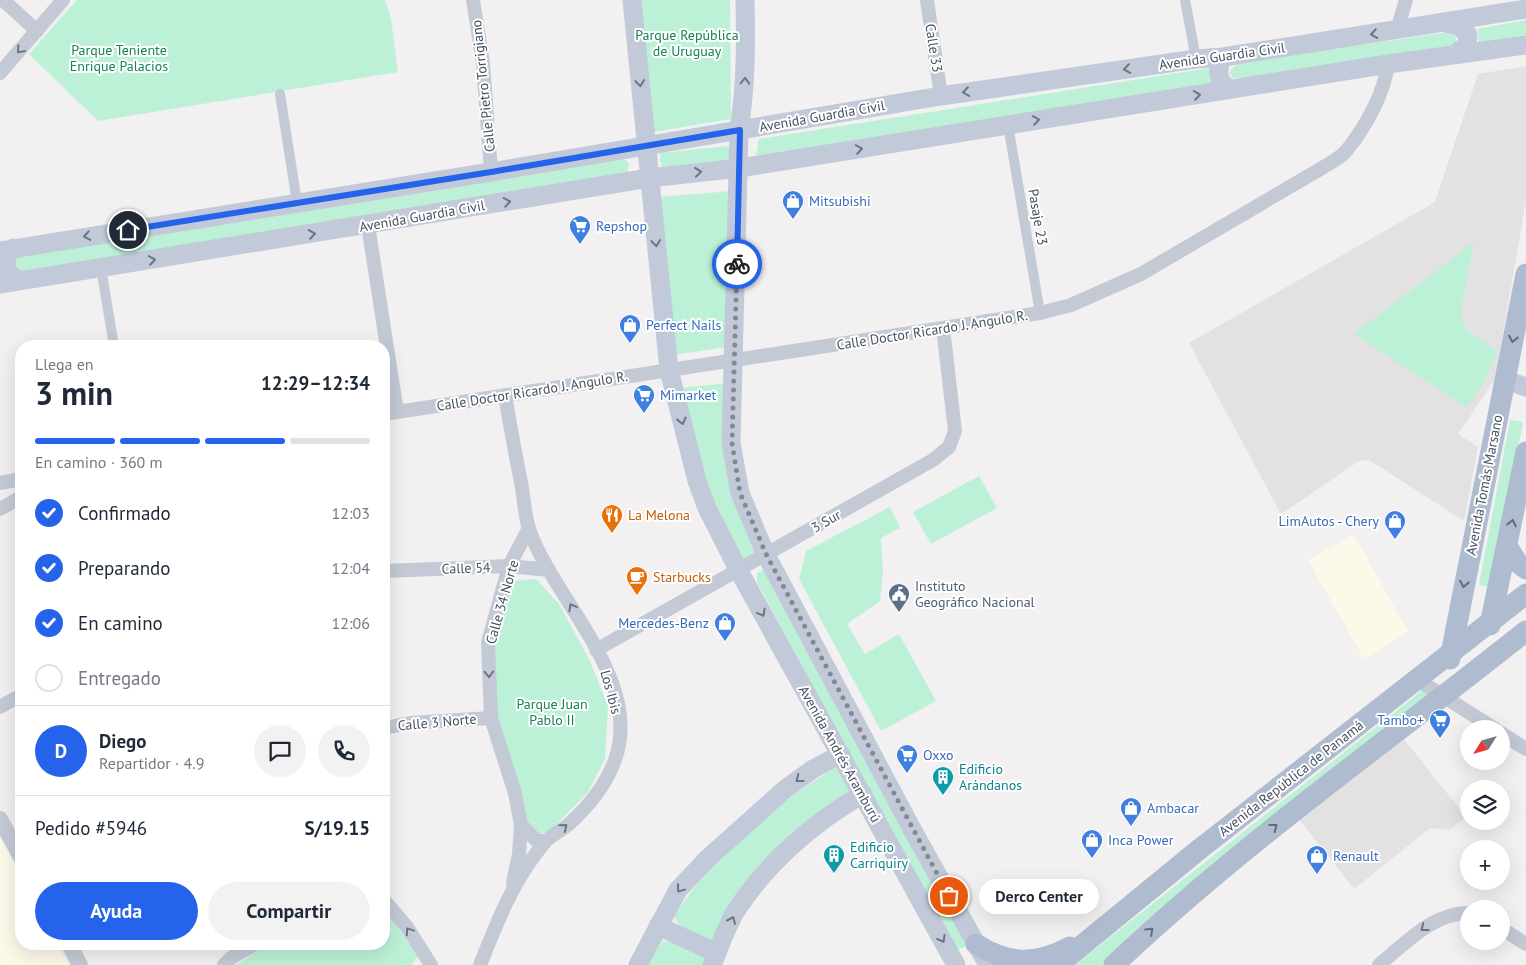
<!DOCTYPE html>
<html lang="es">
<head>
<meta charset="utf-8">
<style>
	body { margin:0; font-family:"PT Sans",sans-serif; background:#f2f2f3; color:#1f2937; height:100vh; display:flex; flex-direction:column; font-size:19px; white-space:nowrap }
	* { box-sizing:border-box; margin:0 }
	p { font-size:16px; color:#747a83 }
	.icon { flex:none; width:28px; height:28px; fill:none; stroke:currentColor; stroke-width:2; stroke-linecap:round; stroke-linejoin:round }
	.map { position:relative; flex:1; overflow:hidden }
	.sheet { position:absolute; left:15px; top:340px; width:375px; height:610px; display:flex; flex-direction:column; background:#fff; border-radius:20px; box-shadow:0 5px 20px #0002 }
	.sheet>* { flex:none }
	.needle { width:32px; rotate:233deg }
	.controls { position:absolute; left:1460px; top:720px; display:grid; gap:10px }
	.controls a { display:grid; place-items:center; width:50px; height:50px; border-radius:50%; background:#fff; box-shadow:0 5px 20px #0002; font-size:25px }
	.pin { position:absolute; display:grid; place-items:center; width:42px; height:42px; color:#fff; margin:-21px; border:2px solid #fff; border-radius:50%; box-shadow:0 1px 5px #0007 }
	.courier { position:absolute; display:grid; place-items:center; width:50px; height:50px; margin:-25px; border:4px solid #2563eb; border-radius:50%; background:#fff; color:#222; box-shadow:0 1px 6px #0007 }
	.bubble { position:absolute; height:35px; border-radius:18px; background:#fff; box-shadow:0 5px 20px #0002; font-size:16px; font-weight:700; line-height:35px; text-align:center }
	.summary em { font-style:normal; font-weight:700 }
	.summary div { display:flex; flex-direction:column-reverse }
	.summary { display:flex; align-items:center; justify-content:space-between; height:85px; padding:0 20px }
	h1 { font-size:32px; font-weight:700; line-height:38px }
	.bar { display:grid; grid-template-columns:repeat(4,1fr); gap:8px 5px; align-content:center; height:60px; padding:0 20px }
	.bar i { height:6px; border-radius:4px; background:#e0e1e3 }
	.bar .current { background:#2563eb }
	.bar p { grid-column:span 4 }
	.line { display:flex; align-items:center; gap:12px; padding:0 20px; border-top:1px solid #e0e1e3 }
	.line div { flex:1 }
	.round { display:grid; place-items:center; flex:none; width:52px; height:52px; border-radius:26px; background:#f2f2f3 }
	ol { padding:0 20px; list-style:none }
	li { display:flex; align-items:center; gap:15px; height:55px }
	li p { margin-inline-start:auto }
	li .icon { padding:5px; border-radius:50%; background:#2563eb; color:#fff; stroke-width:4 }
	li:last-child { color:#747a83 }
	li i { width:28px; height:28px; border:2px solid #e0e1e3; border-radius:50% }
	.action { display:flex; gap:10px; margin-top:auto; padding:10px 20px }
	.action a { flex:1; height:58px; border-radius:30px; background:#2563eb; color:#fff; font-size:20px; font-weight:700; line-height:58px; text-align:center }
	.action a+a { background:#f2f2f3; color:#1f2937 }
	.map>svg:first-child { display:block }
	.commercial { fill:#fdf9e9 }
	.education { fill:#e3e1e2 }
	.green { fill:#bdf1d7 }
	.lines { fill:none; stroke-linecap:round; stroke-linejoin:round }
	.pedestrian { stroke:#c3cad5; stroke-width:10 }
	.minor { stroke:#c3cad5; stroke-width:14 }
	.tertiary { stroke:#c3cad5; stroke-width:16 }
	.secondary { stroke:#c2cad9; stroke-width:19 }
	.primary { stroke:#afbbcf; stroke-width:21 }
	.oneway { stroke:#6c7583 }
	.oneway2 { stroke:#6c7582 }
	.oneway3 { stroke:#616c7a }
	.done { stroke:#838991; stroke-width:5; stroke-dasharray:0 9 }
	.route { stroke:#2563eb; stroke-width:6 }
	.labels { text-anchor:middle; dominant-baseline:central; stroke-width:4; stroke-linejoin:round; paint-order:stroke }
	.park-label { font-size:14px; fill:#158258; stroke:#fff }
	.street-label { font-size:14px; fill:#47515e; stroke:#fff }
	.shop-label { font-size:14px; fill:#366cbe; stroke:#fff; text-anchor:start }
	.food-label { font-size:14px; fill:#c56008; stroke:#fff; text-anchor:start }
	.service-label { font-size:14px; fill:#4e5e75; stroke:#fff; text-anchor:start }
	.culture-label { font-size:14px; fill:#0d838f; stroke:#fff; text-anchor:start }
</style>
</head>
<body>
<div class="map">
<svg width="1526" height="965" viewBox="0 0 1526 965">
	<rect width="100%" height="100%" fill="#f2f0f0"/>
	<path class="commercial" d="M1354 535 1408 632 1364 659 1308 560Z
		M0 838 21 877V944H57L68 965H0Z"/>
	<path class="education" d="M1526 66V201L1495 379 1458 434 1478 447 1464 521 1369 460 1359 461 1281 514 1189 343 1435 202 1478 74Z
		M1403 738 1466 817 1449 830 1430 828 1354 889 1299 819Z"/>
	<path class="green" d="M77 0H385L391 19 398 72 98 121 29 54Z
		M638 0H730L731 119 653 132Z
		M1526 20V35L1479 42 1477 29Z
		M1450 32 1455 35 1457 43 1451 48 1242 79 1233 78 1229 72 1239 62Z
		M1216 67 1218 85 756 156 759 139Z
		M729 146 731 160 661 167 660 153Z
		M622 158 629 163 627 174 16 272 14 258Z
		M732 191 726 347 673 355 659 197Z
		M1474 242 1461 309 1465 329 1497 351 1488 375 1467 408 1354 334Z
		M727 383 758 552 743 560 712 504 680 388Z
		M1510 420 1523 422 1492 587 1479 585Z
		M979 476 997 508 931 544 913 512Z
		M890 507 900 528 881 538 883 572 880 601 847 624 865 654 899 634 936 701 881 731 799 579 806 551Z
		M763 570 766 571 968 946 956 950 952 947 757 582V573Z
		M536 579 559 604 590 661 608 706 605 759 588 792 550 831 534 835 525 823 494 710 495 640 507 589 513 581Z
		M1424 689 1429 697 1105 965H1075Z
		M835 767C842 773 850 781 849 791L713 943C699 939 679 930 674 916L710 865 791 797Z
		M384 906 418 957 411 965H236L268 944H384Z
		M663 941 680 944 702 952 705 960 703 965H646Z"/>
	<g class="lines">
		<path class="pedestrian" d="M1185 0 1196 59
			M280 94 297 202
			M1008 125 1040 313
			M101 268 114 346"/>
		<path class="minor" d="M3 0 37 31
			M473 0 483 63 491 172
			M927 0 941 96
			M1397 30 1406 0
			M0 73 63 0
			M368 225 397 412
			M384 414 1040 313 1071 305 1141 274 1322 168C1330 163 1341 158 1347 150 1366 126 1384 94 1388 64
			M0 483 21 479
			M0 509 21 497
			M384 571 509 566 549 570
			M596 650 933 460 949 447 955 431 943 328
			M1418 680 1495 729
			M0 707 21 695
			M384 728 410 723 491 718
			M1501 733 1526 749
			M521 825 537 841H546
			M513 883 519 854 521 825 515 793 491 718 488 642 509 566 529 528
			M384 900 407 927 431 965
			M1501 928 1526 944
			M224 965 231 958 255 944
			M480 965C498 920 513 880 545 842 551 835 562 830 569 824 589 806 606 785 615 760 644 679 553 599 529 529 525 516 524 501 522 488 516 457 510 426 505 395
			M1379 965C1406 943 1432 913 1469 913"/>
		<path class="tertiary" d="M0 819 21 857
			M69 944 80 965"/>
		<path class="secondary" d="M632 0 669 370 697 481 707 508 739 571 956 965
			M745 0C746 44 746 86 739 130L731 443 740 493 766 555 913 831 988 965
			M1445 23 1458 25 1468 35 1467 45 1454 55
			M1223 57C1216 69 1217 82 1230 89
			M13 248C1 262 5 272 19 281
			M0 251 491 172 941 96 1196 59 1223 57 1526 9
			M0 284 649 178 740 168 1388 64 1526 45
			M1505 380 1526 387
			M658 926 717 953
			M638 965 678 890 707 859 784 790 813 769 841 754
			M712 965C720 947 726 926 737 909 768 862 814 822 863 794"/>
		<path class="primary" d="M1507 546 1517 562 1526 569
			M1490 625 1526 452
			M1450 659 1526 274
			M976 944C1009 965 1036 965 1070 947
			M1058 965 1201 848 1526 594
			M1114 965C1243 843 1388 741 1526 631"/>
	</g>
	<defs><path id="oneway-chevron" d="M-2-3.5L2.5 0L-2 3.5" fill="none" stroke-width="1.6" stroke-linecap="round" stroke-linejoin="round" transform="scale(1.25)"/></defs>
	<g class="oneway">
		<use href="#oneway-chevron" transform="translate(1374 34) rotate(171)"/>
		<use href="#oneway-chevron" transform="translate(1127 69) rotate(172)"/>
		<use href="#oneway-chevron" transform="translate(745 81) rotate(-88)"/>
		<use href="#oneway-chevron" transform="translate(640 83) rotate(84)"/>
		<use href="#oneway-chevron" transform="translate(966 92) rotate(172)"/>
		<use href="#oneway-chevron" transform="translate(1197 95) rotate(-9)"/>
		<use href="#oneway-chevron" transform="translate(1036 120) rotate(-9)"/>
		<use href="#oneway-chevron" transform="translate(859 149) rotate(-9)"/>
		<use href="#oneway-chevron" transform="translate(698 172) rotate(-6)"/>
		<use href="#oneway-chevron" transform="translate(507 202) rotate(-10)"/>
		<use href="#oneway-chevron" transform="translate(312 234) rotate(-9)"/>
		<use href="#oneway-chevron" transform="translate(87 236) rotate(171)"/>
		<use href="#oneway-chevron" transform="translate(656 243) rotate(84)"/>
		<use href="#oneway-chevron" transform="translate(152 260) rotate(-9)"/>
		<use href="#oneway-chevron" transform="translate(682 421) rotate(76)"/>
		<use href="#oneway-chevron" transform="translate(762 613) rotate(61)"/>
		<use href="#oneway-chevron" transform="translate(799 779) rotate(143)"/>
		<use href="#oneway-chevron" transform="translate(680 889) rotate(127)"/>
		<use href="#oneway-chevron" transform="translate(732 920) rotate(-66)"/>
		<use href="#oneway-chevron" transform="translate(942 939) rotate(61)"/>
	</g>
	<g class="oneway2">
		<use href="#oneway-chevron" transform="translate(20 50) rotate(131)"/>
		<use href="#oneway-chevron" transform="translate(572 607) rotate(-119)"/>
		<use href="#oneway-chevron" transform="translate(489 674) rotate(87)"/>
		<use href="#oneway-chevron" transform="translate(564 827) rotate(-39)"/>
		<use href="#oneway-chevron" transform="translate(1424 928) rotate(142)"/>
		<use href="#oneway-chevron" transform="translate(409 931) rotate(-124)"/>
	</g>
	<g class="oneway3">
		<use href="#oneway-chevron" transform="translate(1513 339) rotate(101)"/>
		<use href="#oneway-chevron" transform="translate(1512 523) rotate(-79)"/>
		<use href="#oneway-chevron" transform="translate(1464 584) rotate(101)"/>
		<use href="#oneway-chevron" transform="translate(1274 827) rotate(-38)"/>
		<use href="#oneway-chevron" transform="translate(1150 931) rotate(-43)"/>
	</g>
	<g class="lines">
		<path class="done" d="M737 264 732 443 740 493 766 554 949 896"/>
		<path class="route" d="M128 230 491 172 740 130 737 264"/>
	</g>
	<defs>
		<g id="shop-pin" transform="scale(1.125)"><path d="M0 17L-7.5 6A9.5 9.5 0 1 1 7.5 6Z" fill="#3f7fe0" stroke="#fff"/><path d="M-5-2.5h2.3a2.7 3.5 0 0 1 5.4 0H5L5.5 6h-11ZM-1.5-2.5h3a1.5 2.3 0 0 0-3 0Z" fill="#fff"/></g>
		<g id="supermarket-pin" transform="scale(1.125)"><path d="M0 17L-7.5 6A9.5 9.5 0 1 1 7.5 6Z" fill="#3f7fe0" stroke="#fff"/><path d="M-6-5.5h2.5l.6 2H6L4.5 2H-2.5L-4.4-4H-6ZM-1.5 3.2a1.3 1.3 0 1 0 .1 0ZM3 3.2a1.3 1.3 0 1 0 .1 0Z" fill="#fff"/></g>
		<g id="restaurant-pin" transform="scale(1.125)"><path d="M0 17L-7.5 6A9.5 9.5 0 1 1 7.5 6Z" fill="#e8710a" stroke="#fff"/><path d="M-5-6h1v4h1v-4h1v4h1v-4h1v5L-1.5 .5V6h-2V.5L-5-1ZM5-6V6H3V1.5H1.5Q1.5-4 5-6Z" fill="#fff"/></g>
		<g id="cafe-pin" transform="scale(1.125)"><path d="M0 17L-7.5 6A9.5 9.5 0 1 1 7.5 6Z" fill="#e8710a" stroke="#fff"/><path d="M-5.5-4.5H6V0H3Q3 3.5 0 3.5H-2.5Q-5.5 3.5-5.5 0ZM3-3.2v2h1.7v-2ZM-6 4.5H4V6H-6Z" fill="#fff"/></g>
		<g id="civic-pin" transform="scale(1.125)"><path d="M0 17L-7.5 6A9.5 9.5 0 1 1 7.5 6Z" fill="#5c6f8a" stroke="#fff"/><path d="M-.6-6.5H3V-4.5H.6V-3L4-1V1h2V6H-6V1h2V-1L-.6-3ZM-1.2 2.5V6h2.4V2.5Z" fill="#fff"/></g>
		<g id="building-pin" transform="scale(1.125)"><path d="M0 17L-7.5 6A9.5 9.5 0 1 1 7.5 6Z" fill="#0f9aa8" stroke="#fff"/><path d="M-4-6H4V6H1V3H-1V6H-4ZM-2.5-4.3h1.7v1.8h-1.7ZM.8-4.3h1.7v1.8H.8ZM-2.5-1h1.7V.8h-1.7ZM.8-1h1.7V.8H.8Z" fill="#fff"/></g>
	</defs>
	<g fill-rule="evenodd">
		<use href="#shop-pin" x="793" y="201"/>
		<use href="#supermarket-pin" x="580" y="226"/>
		<use href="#shop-pin" x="630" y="325"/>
		<use href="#supermarket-pin" x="644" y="395"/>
		<use href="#restaurant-pin" x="612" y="515"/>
		<use href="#shop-pin" x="1395" y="521"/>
		<use href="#cafe-pin" x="637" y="577"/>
		<use href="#civic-pin" x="899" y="594"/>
		<use href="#shop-pin" x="725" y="623"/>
		<use href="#supermarket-pin" x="1440" y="720"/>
		<use href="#supermarket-pin" x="907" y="755"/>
		<use href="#building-pin" x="943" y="777"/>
		<use href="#shop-pin" x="1131" y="808"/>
		<use href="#shop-pin" x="1092" y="840"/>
		<use href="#building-pin" x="834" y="855"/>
		<use href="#shop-pin" x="1317" y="856"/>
	</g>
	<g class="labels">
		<g class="park-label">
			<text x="687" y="35">Parque República<tspan x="687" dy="16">de Uruguay</tspan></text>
			<text x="119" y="50">Parque Teniente<tspan x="119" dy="16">Enrique Palacios</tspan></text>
			<text x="552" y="704">Parque Juan<tspan x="552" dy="16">Pablo II</tspan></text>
		</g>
		<g class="street-label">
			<text transform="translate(934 48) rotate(81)">Calle 33</text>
			<text transform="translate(1222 56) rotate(-8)">Avenida Guardia Civil</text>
			<text transform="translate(483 86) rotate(-96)">Calle Pietro Torrigiano</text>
			<text transform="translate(822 116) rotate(-10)">Avenida Guardia Civil</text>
			<text transform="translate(422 216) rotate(-10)">Avenida Guardia Civil</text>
			<text transform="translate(1038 217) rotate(80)">Pasaje 23</text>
			<text transform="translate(932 330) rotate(-9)">Calle Doctor Ricardo J. Angulo R.</text>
			<text transform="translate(532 391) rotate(-9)">Calle Doctor Ricardo J. Angulo R.</text>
			<text transform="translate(1484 485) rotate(-79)">Avenida Tomás Marsano</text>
			<text transform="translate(826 521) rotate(-29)">3 Sur</text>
			<text transform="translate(466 568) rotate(-2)">Calle 54</text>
			<text transform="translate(502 602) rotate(-74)">Calle 34 Norte</text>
			<text transform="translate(611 692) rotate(75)">Los Ibis</text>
			<text transform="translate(437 722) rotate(-5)">Calle 3 Norte</text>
			<text transform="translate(840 754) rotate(61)">Avenida Andrés Aramburú</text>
			<text transform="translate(1291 778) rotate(-38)">Avenida República de Panamá</text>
		</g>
		<g class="shop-label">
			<text x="809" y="201">Mitsubishi</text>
			<text x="596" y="226">Repshop</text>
			<text x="646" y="325">Perfect Nails</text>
			<text x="660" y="395">Mimarket</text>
			<text x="1379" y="521" text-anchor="end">LimAutos - Chery</text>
			<text x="709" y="623" text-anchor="end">Mercedes-Benz</text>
			<text x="1424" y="720" text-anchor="end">Tambo+</text>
			<text x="923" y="755">Oxxo</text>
			<text x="1147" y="808">Ambacar</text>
			<text x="1108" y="840">Inca Power</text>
			<text x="1333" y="856">Renault</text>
		</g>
		<g class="food-label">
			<text x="628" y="515">La Melona</text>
			<text x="653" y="577">Starbucks</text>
		</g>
		<g class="service-label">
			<text x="915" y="586">Instituto<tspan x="915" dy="16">Geográfico Nacional</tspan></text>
		</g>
		<g class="culture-label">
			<text x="959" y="769">Edificio<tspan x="959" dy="16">Arándanos</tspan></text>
			<text x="850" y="847">Edificio<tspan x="850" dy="16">Carriquiry</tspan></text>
		</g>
	</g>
</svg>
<div class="controls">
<a><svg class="needle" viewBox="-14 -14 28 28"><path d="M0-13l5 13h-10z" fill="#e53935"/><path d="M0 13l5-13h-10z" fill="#747a83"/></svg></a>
<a><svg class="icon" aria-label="layers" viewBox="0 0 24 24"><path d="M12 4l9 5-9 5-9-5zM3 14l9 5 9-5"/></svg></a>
<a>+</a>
<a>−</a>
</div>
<div class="pin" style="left:949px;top:896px;background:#ea580c"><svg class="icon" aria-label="bag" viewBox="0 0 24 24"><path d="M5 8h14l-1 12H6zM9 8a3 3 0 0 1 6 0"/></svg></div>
<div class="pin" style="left:128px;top:230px;background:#1f2937"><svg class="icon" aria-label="home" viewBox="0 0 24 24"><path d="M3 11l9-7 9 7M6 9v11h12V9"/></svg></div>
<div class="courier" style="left:737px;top:264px"><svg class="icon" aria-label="bike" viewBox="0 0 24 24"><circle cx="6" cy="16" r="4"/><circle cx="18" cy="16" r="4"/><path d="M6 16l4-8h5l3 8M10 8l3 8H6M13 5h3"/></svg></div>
<div class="bubble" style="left:979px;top:879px;width:120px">Derco Center</div>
<section class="sheet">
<div class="summary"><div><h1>3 min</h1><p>Llega en</p></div><em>12:29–12:34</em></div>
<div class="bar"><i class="current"></i><i class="current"></i><i class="current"></i><i></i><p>En camino · 360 m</p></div>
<ol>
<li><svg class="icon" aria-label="check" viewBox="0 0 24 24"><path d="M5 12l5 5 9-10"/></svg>Confirmado<p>12:03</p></li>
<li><svg class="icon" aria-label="check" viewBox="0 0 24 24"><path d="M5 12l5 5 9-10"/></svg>Preparando<p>12:04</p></li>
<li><svg class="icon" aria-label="check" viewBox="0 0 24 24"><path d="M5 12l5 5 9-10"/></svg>En camino<p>12:06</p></li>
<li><i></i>Entregado</li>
</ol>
<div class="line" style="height:90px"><b class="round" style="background:#2563eb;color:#fff">D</b><div><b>Diego</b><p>Repartidor · 4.9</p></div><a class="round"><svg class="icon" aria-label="chat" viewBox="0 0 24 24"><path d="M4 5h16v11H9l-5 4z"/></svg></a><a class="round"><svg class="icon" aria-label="phone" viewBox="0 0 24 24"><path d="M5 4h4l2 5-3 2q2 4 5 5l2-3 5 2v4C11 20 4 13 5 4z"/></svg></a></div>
<div class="line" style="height:65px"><div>Pedido #5946</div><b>S/19.15</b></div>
<div class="action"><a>Ayuda</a><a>Compartir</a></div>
</section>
</div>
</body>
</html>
